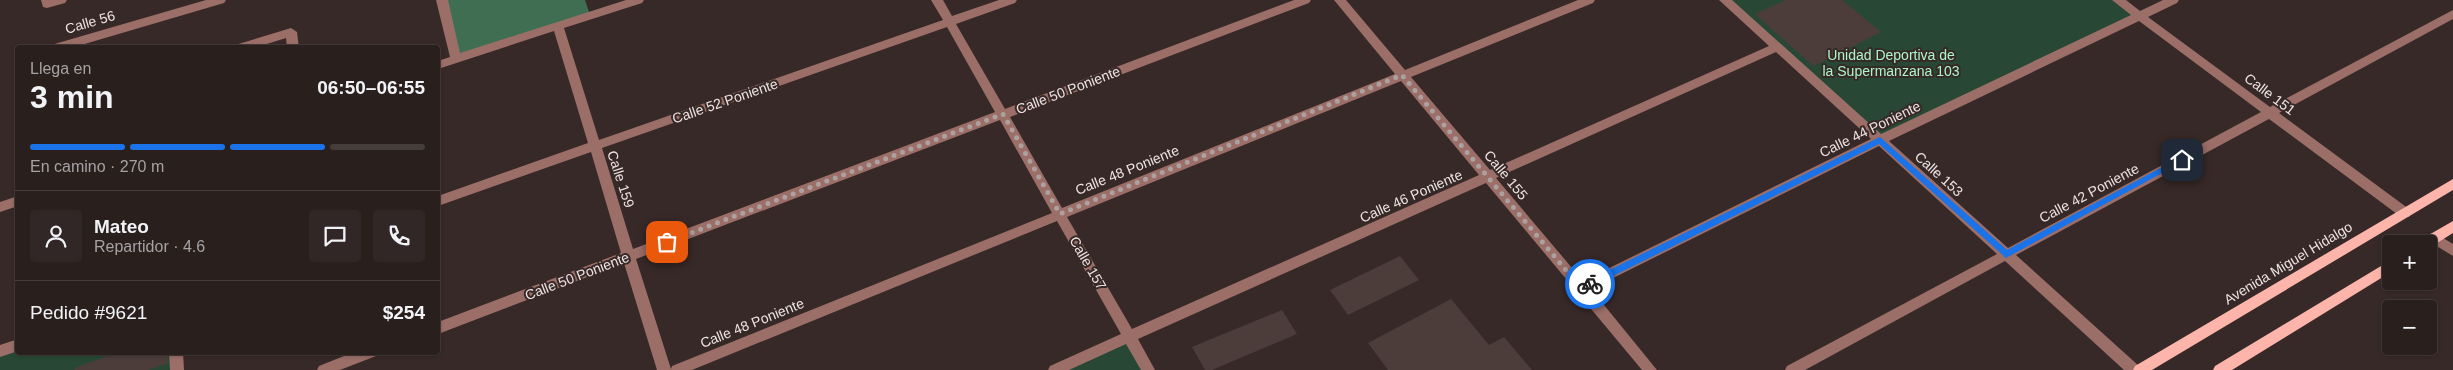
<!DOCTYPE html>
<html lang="es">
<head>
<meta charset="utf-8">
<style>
	body { margin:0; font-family:Arial,sans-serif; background:#312726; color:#f1f3f6; height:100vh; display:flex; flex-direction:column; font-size:19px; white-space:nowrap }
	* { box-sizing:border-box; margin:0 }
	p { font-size:16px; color:#a5a2a4 }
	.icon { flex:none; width:28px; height:28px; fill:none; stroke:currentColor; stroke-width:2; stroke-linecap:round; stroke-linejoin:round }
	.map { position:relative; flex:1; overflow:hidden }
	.details { position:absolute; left:15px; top:45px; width:425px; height:310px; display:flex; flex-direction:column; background:#291f1d; border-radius:5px; box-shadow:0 1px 4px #0004,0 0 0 1px #453d3b }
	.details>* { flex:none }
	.controls { position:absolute; left:2382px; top:235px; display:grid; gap:10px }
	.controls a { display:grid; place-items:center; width:55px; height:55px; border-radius:5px; background:#291f1d; box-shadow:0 1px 4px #0004,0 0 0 1px #453d3b; font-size:25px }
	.pin { position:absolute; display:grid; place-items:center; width:42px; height:42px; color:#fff; margin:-21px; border-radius:10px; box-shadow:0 2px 8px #0006 }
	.courier { position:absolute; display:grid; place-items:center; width:50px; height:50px; margin:-25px; border:4px solid #1a73e8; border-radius:50%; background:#fff; color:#222; box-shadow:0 1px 6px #0007 }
	.summary em { font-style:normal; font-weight:700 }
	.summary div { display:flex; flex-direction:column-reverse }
	.summary { display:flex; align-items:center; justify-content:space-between; height:85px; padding:0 15px }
	h1 { font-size:32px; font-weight:700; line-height:38px }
	.bar { display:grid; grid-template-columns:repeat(4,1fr); gap:8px 5px; align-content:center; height:60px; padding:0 15px }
	.bar i { height:6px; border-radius:4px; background:#453d3b }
	.bar .on { background:#1a73e8 }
	.bar p { grid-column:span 4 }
	.line { display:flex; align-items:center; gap:12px; padding:0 15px; border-top:1px solid #453d3b }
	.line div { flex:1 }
	.round { display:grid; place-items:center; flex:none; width:52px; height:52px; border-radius:5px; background:#312726 }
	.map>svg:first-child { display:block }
	.green { fill:#284835 }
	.forest { fill:#406e53 }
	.building { fill:#4c3d3b }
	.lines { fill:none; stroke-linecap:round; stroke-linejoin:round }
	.minor { fill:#9b6e68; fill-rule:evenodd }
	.major { fill:#fdb4ab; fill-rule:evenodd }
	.route { fill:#1a73e8 }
	.done { stroke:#ada1a0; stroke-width:5; stroke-dasharray:0 9 }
	.labels { text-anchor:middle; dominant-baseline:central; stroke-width:4; stroke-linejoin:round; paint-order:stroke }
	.street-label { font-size:14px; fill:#ece2e1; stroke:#372927 }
	.park-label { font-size:14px; fill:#abf6c8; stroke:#372927 }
</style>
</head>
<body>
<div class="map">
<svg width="2453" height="370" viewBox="0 0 2453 370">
	<rect width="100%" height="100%" fill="#372927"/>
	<path class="green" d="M1729 0H2113L2134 16 1880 136Z
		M1129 338 1147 370H1058Z
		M17 345 18 352 176 353 177 367 169 370H0V351Z"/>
	<path class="forest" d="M442 0H585L590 15 456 59Z"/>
	<path class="building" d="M1786 0H1842L1881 32 1813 66 1755 14Z
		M1400 256 1419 280 1348 315 1330 290Z
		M1451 299 1489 345 1504 337 1532 370H1388L1368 343Z
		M1282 310 1297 334 1212 370H1205L1192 347Z
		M118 352H167L168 363 148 370H75V368Z"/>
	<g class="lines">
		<path class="minor" d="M41 0H67L65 3 47 8 43 7Z
			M206 0H226L224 3 71 48H50L51 45Z
			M436 0H448L460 53 626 0H644L642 3 564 28 599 140 943 20 931 0H943L952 16 999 0H1017L1015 3 956 24 1005 109 1294 0H1311L1309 3 1010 117 1062 208 1395 74 1334 0H1346L1405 70 1578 0H1595L1593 3 1411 77 1490 170 1769 46 1719 0H1732L1881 134 2131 15 2112 0H2126L2140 11 2163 0H2179L2177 3 2148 17 2270 107 2453 10V19L2279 113 2409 209 2411 213 2409 217H2401L2269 119 2016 255 2139 366 2141 370H2124L2005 261 1805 370H1785L1787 366 1997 254 1879 146 1591 289 1657 370H1642L1486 183 1138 339 1155 370H1141L1126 344 1069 370H1048L1050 366 1121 334 1057 221 692 370H657L624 263 438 334V322L621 253 591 152 438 206V196L588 143 554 31 438 69V61L450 57ZM2139 21 2261 112 2008 248 1889 141ZM947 27 995 112 633 249 602 148ZM1776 52 1871 139 1583 281 1496 178ZM1401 81 1479 175 1132 329 1067 217ZM1000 120 1052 213 672 366 671 369 636 259Z
			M291 28 297 32 299 48H287L286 38 254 48H234L235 45Z
			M18 196V206L0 212V202Z
			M2435 233 2453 244V256L2430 242 2429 238 2430 234Z
			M18 339V351L0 357V345Z
			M169 352H183L184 370H170Z
			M354 352H378L376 356 340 370H317L319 366Z"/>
		<path class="major" d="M2453 179V190L2152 370H2133L2135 366Z
			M2453 221V233L2429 248V244H2419L2420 240Z
			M2391 260V272L2232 370H2213L2215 366Z"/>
	</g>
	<path class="route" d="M1880 137 2007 250 2179 158H2185L2186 160 2006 258 1879 144 1593 286H1587V281Z"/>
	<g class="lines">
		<path class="done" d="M667 242 1003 114 1060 214 1402 75 1581 288 1590 284"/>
	</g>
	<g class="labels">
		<g class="street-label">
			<text transform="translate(90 22) rotate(-16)">Calle 56</text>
			<text transform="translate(1068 90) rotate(-21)">Calle 50 Poniente</text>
			<text transform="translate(2270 94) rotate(37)">Calle 151</text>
			<text transform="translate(725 101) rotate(-19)">Calle 52 Poniente</text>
			<text transform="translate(1870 129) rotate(-26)">Calle 44 Poniente</text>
			<text transform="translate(1127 170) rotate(-22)">Calle 48 Poniente</text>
			<text transform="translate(1939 174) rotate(42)">Calle 153</text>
			<text transform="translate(1506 175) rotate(50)">Calle 155</text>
			<text transform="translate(621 179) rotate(72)">Calle 159</text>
			<text transform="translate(2089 193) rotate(-28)">Calle 42 Poniente</text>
			<text transform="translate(1411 196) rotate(-24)">Calle 46 Poniente</text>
			<text transform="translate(1088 263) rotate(60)">Calle 157</text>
			<text transform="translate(2288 263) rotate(-31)">Avenida Miguel Hidalgo</text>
			<text transform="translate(577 276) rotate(-21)">Calle 50 Poniente</text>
			<text transform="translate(752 323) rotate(-22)">Calle 48 Poniente</text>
		</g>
		<g class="park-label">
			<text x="1891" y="55">Unidad Deportiva de<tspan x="1891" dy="16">la Supermanzana 103</tspan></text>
		</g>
	</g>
</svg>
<div class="controls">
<a>+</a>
<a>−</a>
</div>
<div class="pin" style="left:667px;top:242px;background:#ea580c"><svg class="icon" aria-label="bag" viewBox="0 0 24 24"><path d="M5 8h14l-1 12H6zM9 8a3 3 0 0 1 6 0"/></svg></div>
<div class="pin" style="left:2182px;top:160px;background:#1f2937"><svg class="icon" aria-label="home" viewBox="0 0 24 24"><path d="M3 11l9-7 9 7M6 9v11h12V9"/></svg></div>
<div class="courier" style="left:1590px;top:284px"><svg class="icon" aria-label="bike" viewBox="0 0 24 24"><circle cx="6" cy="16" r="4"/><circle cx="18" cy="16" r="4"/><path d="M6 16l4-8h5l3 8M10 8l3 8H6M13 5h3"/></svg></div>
<section class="details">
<div class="summary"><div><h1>3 min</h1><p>Llega en</p></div><em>06:50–06:55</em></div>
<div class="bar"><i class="on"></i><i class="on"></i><i class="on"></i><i></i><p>En camino · 270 m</p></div>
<div class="line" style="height:90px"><a class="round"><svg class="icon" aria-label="person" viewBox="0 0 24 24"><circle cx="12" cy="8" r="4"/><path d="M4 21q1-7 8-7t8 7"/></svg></a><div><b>Mateo</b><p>Repartidor · 4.6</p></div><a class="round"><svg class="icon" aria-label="chat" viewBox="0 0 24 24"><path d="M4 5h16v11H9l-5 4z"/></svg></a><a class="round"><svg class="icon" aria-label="phone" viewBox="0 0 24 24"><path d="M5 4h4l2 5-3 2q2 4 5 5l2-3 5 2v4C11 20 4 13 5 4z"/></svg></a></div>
<div class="line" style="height:65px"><div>Pedido #9621</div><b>$254</b></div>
</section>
</div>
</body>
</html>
